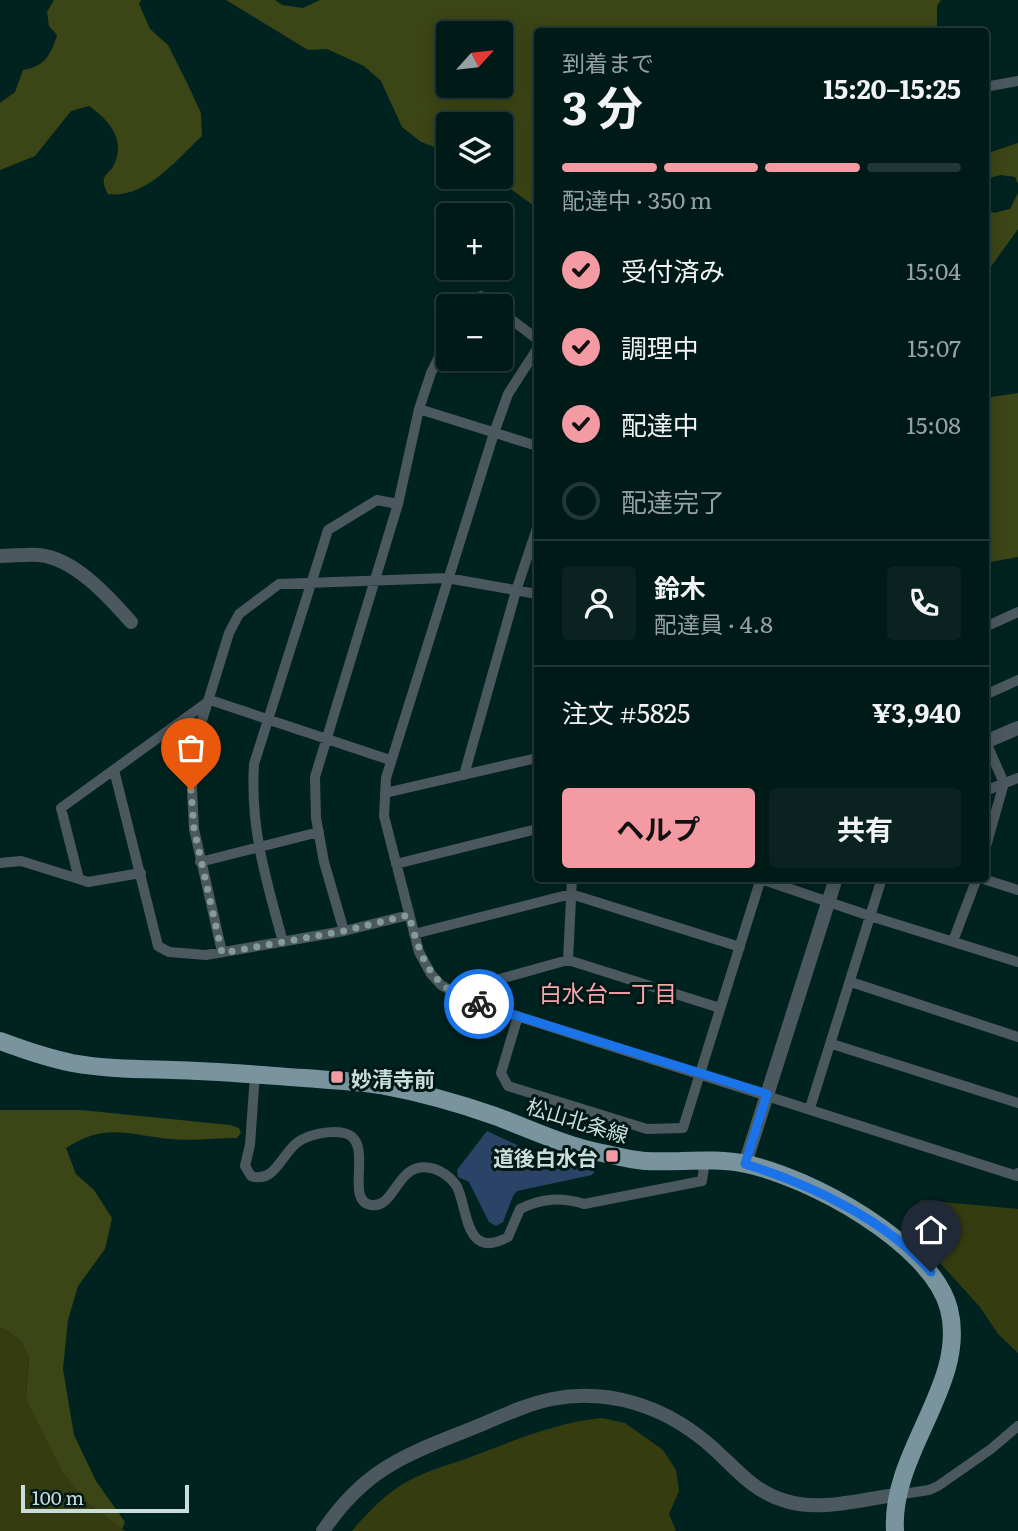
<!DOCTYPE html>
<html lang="ja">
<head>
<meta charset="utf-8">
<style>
	body { margin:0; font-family:Literata,"Noto Sans JP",serif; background:#0a2321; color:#f1f3f6; height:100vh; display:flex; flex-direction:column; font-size:26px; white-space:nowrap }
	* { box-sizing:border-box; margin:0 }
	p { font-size:23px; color:#95a1a2 }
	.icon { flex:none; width:38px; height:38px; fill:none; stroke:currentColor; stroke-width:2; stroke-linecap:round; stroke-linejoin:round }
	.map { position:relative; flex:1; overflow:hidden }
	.sheet { position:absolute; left:534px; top:28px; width:455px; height:854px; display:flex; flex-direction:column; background:#001a18; border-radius:7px; box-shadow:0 4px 18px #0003,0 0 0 2px #223837 }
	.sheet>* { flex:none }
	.needle { width:46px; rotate:63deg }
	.buttons { position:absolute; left:436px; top:21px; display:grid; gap:14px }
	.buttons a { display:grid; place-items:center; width:77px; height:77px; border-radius:7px; background:#001a18; box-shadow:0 4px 18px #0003,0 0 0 2px #223837; font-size:35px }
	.scale { position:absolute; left:21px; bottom:18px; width:168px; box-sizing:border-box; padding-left:7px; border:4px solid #caddda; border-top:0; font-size:19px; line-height:24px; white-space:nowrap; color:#caddda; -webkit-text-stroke:5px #001816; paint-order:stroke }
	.pin { position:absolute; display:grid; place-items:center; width:60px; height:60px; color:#fff; margin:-72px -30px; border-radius:50% 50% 50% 0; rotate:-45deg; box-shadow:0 0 7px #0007 }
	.pin .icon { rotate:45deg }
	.courier { position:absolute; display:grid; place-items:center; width:70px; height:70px; margin:-35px; border:5px solid #1a73e8; border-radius:50%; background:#fff; color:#222; box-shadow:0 2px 9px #0007 }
	.headline em { font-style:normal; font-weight:700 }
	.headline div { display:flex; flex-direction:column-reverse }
	.headline { display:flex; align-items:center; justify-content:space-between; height:119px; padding:0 28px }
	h1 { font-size:46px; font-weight:700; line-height:52px }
	.bar { display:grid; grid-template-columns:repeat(4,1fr); gap:10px 7px; align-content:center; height:84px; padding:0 28px }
	.bar i { height:9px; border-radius:5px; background:#223837 }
	.bar .current { background:#f49aa3 }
	.bar p { grid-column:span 4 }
	.line { display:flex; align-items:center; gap:18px; padding:0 28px; border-top:2px solid #223837 }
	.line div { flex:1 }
	.round { display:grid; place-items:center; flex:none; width:74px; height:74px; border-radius:7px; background:#0a2321 }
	ol { padding:0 28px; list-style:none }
	li { display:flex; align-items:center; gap:21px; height:77px }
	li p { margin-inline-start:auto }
	li .icon { padding:7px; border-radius:50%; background:#f49aa3; color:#111; stroke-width:4 }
	li:last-child { color:#95a1a2 }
	li i { width:38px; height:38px; border:4px solid #223837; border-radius:50% }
	.action { display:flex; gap:14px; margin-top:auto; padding:14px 28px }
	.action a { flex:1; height:80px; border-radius:7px; background:#f49aa3; color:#111; font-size:28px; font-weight:700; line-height:80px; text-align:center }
	.action a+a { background:#0a2321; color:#f1f3f6 }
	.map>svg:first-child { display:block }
	.green { fill:#353d10 }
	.forest { fill:#3c4516; fill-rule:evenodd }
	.water { fill:#2b4367 }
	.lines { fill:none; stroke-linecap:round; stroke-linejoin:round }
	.minor { stroke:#4b585d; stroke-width:10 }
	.tertiary { stroke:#4b585d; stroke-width:14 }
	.primary { stroke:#79949f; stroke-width:18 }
	.done { stroke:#839c99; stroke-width:7; stroke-dasharray:0 12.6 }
	.route { stroke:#1a73e8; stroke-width:9 }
	.poi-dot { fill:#f49aa3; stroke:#001816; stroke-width:2.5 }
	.labels { text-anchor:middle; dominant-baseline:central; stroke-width:6; stroke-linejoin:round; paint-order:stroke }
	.poi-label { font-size:21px; font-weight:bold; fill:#caddda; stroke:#001816; text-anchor:start }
	.street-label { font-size:21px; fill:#caddda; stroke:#001816 }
	.neighbourhood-label { font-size:23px; fill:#f9a5ac; stroke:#001816 }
</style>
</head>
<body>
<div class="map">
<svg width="1018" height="1531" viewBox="0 0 1018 1531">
	<rect width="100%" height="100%" fill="#002320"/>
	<path class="green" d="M921 1200 1018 1209V1353L998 1334 980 1307 910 1230Z
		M0 1328 6 1330 21 1341 29 1358 26 1399 86 1502 125 1531H0Z
		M602 1418 625 1423 663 1450 676 1470 679 1491 669 1514 676 1531H352C365 1515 381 1499 398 1487 419 1473 445 1466 468 1458 512 1442 555 1422 602 1418Z"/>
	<path class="forest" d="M54 0H141L139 4 150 29 168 45 188 85 201 113 202 136C177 159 146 199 108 194 105 189 103 184 104 178 106 174 112 169 114 165 126 139 109 120 89 106L71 111 35 156 0 170V103L15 92 23 70C44 67 51 55 57 35L49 26 47 12Z
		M226 0H275L282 5 303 8 320 0H941L937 6V31L537 32V208L494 177H500V124H448V152L421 142 402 127 381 81 364 66 327 49 308 50ZM500 33V86H448V33Z
		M1018 143V184L1015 177 1001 175 985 179V154Z
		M1018 193V229L985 275V208L994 213 1010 209Z
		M1018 393V557L985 563V398Z
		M0 1110H81L230 1125 239 1128 241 1133 237 1138C216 1138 193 1141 171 1139 128 1135 106 1122 66 1148L76 1174 94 1190 112 1218 105 1249 78 1286 68 1320 63 1369 74 1435 96 1481 125 1522 122 1529 86 1502 63 1472 26 1399 29 1358 21 1341 6 1330 0 1328Z"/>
	<path class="water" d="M487 1131 517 1145 596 1169 592 1175 517 1191 513 1196 503 1222 496 1226 489 1222 469 1182 458 1177 457 1170Z"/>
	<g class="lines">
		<path class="minor" d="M985 87 1018 81
			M471 306 481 296 495 306
			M500 311 537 339
			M537 349 508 394 494 433 386 778 384 816 419 952 431 974 441 985 470 1001 1017 1176 1018 1173
			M419 409 537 446
			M985 627 1018 612
			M985 695 1018 680
			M210 700 390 760
			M985 740 1004 783 985 850
			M114 770 158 946 169 952 206 955 344 931 409 915
			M464 775 516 591 537 528
			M985 791 1018 778
			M385 793 537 758
			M200 862 319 832
			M0 863 21 861 79 879
			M396 864 537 829
			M141 873 88 882 79 879 61 808 209 701
			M758 878 870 916 1018 962
			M980 878 1018 890
			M344 931 324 862 316 818 315 777 398 504 419 409 431 373 448 339
			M414 934 571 894 740 947
			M953 941 977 878
			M283 942C266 879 250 829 254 764L328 530 377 500 398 504
			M222 952 194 829 192 790 194 756 200 727 229 633 239 614 279 584 447 578 537 594
			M568 960 572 878
			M851 982 1018 1037
			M453 992 568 960 720 1008
			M518 1016 501 1073 508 1086 647 1129 683 1128 761 878
			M832 1044 1018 1103
			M255 1074 250 1145 245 1166 251 1176C275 1184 282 1153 298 1142 309 1134 331 1130 344 1133 376 1140 343 1201 371 1205 397 1209 396 1157 435 1169 443 1172 451 1178 456 1185 468 1204 463 1262 508 1237L520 1209C542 1198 561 1197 584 1204L702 1181 705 1161
			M810 1108 882 878
			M896 1495 929 1490 938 1486 991 1449 1018 1426"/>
		<path class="tertiary" d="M0 556C13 556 26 554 39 555 74 558 109 597 131 622
			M985 742 1018 728
			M745 1164 836 878
			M323 1531C362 1473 399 1457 463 1432 492 1421 522 1405 552 1399 608 1388 663 1406 706 1442 732 1463 751 1492 786 1501 821 1512 861 1499 896 1495"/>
		<path class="primary" d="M0 1041C24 1050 47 1058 72 1063 106 1069 139 1069 172 1070 216 1071 260 1075 304 1078 329 1080 355 1081 380 1085 418 1092 458 1103 495 1116 530 1129 565 1146 602 1153 616 1156 631 1160 645 1161 678 1163 714 1157 746 1164 809 1177 932 1243 949 1309 968 1384 890 1452 895 1531"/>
	</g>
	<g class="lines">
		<path class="done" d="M191 790 194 829 222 953 344 931 409 915C421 960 431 989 479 1004"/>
		<path class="route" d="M479 1004 767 1094 745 1164C809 1184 887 1220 931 1272"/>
	</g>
	<g class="poi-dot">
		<rect x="330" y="1070" width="14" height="14" rx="3.5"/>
		<rect x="605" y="1149" width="14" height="14" rx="3.5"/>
	</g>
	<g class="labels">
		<g class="poi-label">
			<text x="351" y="1077">妙清寺前</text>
			<text x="598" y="1156" text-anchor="end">道後白水台</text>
		</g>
		<g class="street-label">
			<text transform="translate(578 1119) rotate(17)">松山北条線</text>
		</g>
		<g class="neighbourhood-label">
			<text x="608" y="992">白水台一丁目</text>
		</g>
	</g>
</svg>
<div class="buttons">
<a><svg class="needle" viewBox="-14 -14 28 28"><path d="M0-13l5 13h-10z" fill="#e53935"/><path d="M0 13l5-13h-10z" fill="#95a1a2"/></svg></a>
<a><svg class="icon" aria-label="layers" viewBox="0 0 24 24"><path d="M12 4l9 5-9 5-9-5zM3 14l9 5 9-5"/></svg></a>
<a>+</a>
<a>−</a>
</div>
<div class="scale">100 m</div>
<div class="pin" style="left:191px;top:790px;background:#ea580c"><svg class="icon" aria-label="bag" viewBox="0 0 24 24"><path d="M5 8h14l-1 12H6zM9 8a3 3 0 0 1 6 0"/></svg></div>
<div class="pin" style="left:931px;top:1272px;background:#1f2937"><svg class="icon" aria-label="home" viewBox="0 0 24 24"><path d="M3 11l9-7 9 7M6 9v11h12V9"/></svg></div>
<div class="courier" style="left:479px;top:1004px"><svg class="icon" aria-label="bike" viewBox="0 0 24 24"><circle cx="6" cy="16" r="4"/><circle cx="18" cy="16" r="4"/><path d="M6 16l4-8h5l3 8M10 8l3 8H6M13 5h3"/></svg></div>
<section class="sheet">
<div class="headline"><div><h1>3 分</h1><p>到着まで</p></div><em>15:20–15:25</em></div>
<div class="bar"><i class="current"></i><i class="current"></i><i class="current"></i><i></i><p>配達中 · 350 m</p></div>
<ol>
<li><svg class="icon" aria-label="check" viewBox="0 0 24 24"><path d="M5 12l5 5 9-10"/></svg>受付済み<p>15:04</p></li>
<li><svg class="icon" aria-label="check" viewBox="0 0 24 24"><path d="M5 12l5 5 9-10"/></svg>調理中<p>15:07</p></li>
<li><svg class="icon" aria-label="check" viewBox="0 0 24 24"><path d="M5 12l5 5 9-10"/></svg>配達中<p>15:08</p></li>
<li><i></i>配達完了</li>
</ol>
<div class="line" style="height:126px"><a class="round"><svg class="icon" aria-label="person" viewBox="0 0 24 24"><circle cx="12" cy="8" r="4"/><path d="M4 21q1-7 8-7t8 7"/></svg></a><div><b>鈴木</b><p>配達員 · 4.8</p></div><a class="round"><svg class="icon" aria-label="phone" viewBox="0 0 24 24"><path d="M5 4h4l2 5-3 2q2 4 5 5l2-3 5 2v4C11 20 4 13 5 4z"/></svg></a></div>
<div class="line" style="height:91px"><div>注文 #5825</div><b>¥3,940</b></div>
<div class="action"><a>ヘルプ</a><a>共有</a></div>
</section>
</div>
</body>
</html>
